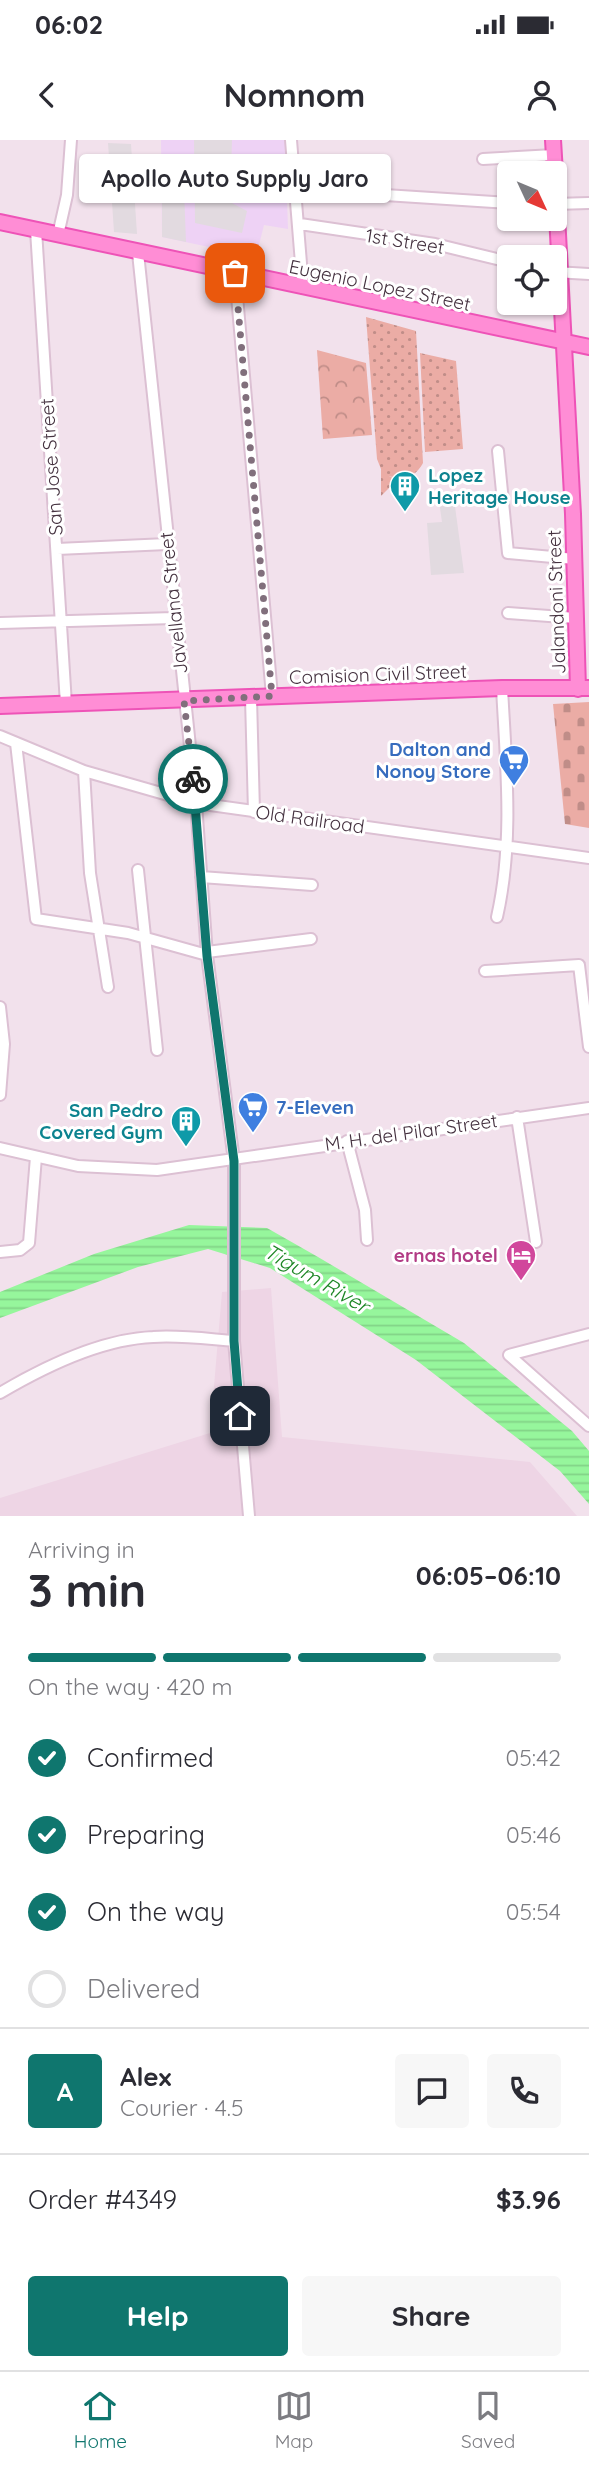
<!DOCTYPE html>
<html lang="en">
<head>
<meta charset="utf-8">
<style>
	body { margin:0; font-family:Quicksand,sans-serif; background:#f7f7f7; color:#2b2b33; height:100vh; display:flex; flex-direction:column; font-size:26px; white-space:nowrap }
	* { box-sizing:border-box; margin:0 }
	p { font-size:23px; color:#7c7c81 }
	.icon { flex:none; width:38px; height:38px; fill:none; stroke:currentColor; stroke-width:2; stroke-linecap:round; stroke-linejoin:round }
	.map { position:relative; height:1376px; overflow:hidden }
	.panel { display:flex; flex-direction:column; background:#fff; flex:1 }
	.panel>* { flex:none }
	.needle { width:46px; rotate:134deg }
	.fabs { position:absolute; left:497px; top:21px; display:grid; gap:14px }
	.fabs a { display:grid; place-items:center; width:70px; height:70px; border-radius:7px; background:#fff; box-shadow:0 2px 5px #0004; font-size:35px }
	.pin { position:absolute; display:grid; place-items:center; width:60px; height:60px; color:#fff; margin:-30px; border-radius:14px; box-shadow:0 4px 10px #0006 }
	.courier { position:absolute; display:grid; place-items:center; width:70px; height:70px; margin:-35px; border:5px solid #0f766e; border-radius:50%; background:#fff; color:#222; box-shadow:0 2px 9px #0007 }
	.bubble { position:absolute; height:49px; border-radius:7px; background:#fff; box-shadow:0 2px 5px #0004; font-size:23px; font-weight:700; line-height:49px; text-align:center }
	.headline em { font-style:normal; font-weight:700 }
	.headline div { display:flex; flex-direction:column-reverse }
	.headline { display:flex; align-items:center; justify-content:space-between; height:119px; padding:0 28px }
	h1 { font-size:46px; font-weight:700; line-height:52px }
	.bar { display:grid; grid-template-columns:repeat(4,1fr); gap:10px 7px; align-content:center; height:84px; padding:0 28px }
	.bar i { height:9px; border-radius:5px; background:#e1e1e2 }
	.bar .selected { background:#0f766e }
	.bar p { grid-column:span 4 }
	.line { display:flex; align-items:center; gap:18px; padding:0 28px; border-top:2px solid #e1e1e2 }
	.line div { flex:1 }
	.round { display:grid; place-items:center; flex:none; width:74px; height:74px; border-radius:7px; background:#f7f7f7 }
	ol { padding:0 28px; list-style:none }
	li { display:flex; align-items:center; gap:21px; height:77px }
	li p { margin-inline-start:auto }
	li .icon { padding:7px; border-radius:50%; background:#0f766e; color:#fff; stroke-width:4 }
	li:last-child { color:#7c7c81 }
	li i { width:38px; height:38px; border:4px solid #e1e1e2; border-radius:50% }
	.cta { display:flex; gap:14px; margin-top:auto; padding:14px 28px }
	.cta a { flex:1; height:80px; border-radius:7px; background:#0f766e; color:#fff; font-size:28px; font-weight:700; line-height:80px; text-align:center }
	.cta a+a { background:#f7f7f7; color:#2b2b33 }
	.status { display:flex; justify-content:space-between; align-items:center; height:49px; padding:0 35px; background:#fff; direction:ltr }
	.status svg { height:19px; fill:currentColor }
	header { display:flex; justify-content:space-between; align-items:center; height:91px; padding:0 28px; background:#fff; font-size:32px; font-weight:700 }
	.menu { display:flex; justify-content:space-around; align-items:center; height:98px; border-top:2px solid #e1e1e2; background:#fff; font-size:19px; color:#7c7c81 }
	.menu a { display:grid; justify-items:center; gap:4px }
	.menu .selected { color:#0f766e }
	.map>svg:first-child { display:block }
	.residential { fill:#eed5e5 }
	.medical { fill:#eed2f5 }
	.grass { fill:url(#grass-dots) }
	.forest { fill:url(#forest-crowns) }
	.cemetery { fill:url(#cemetery-stones) }
	.parking { fill:#e2dae0 }
	.water { fill:url(#water-rules) }
	.lines { fill:none; stroke-linecap:round; stroke-linejoin:round }
	.minor-casing { stroke:#dcc0d3; stroke-width:14 }
	.major-casing { stroke:#ee53b7; stroke-width:18 }
	.minor { stroke:#fff; stroke-width:10 }
	.major { stroke:#ff8dd5; stroke-width:14 }
	.done { stroke:#816f7c; stroke-width:7; stroke-dasharray:0 12.6 }
	.route { stroke:#0f766e; stroke-width:9 }
	.labels { text-anchor:middle; dominant-baseline:central; stroke-width:6; stroke-linejoin:round; paint-order:stroke }
	.street-label { font-size:19px; fill:#44313f; stroke:#fff }
	.culture-label { font-size:19px; font-weight:bold; fill:#0d838f; stroke:#fff; text-anchor:start }
	.shop-label { font-size:19px; font-weight:bold; fill:#366cbe; stroke:#fff; text-anchor:end }
	.hotel-label { font-size:19px; font-weight:bold; fill:#b23c85; stroke:#fff; text-anchor:end }
	.water-label { font-size:21px; font-style:italic; fill:#1d8625; stroke:#fff }
</style>
</head>
<body>
<div class="status"><b>06:02</b><svg viewBox="0 0 49 12"><path d="M0 12V9h3v3zM5 12V6h3v6zM10 12V3h3v9zM15 12V0h3v12zM26 1h20v11H26zM47 4h2v5h-2z"/></svg></div>
<header><svg class="icon" aria-label="back" viewBox="0 0 24 24"><path d="M15 5l-7 7 7 7"/></svg>Nomnom<svg class="icon" aria-label="person" viewBox="0 0 24 24"><circle cx="12" cy="8" r="4"/><path d="M4 21q1-7 8-7t8 7"/></svg></header>
<div class="map">
<svg width="589" height="1376" viewBox="0 0 589 1376">
	<defs>
		<pattern id="grass-dots" width="8" height="8" patternUnits="userSpaceOnUse" patternTransform="scale(1.75)"><rect width="8" height="8" fill="#ebaca5"/><path d="M2 2h.1M6 6h.1" fill="none" stroke="#c08d88" stroke-width="1.8" stroke-linecap="round"/></pattern>
		<pattern id="forest-crowns" width="20" height="18" patternUnits="userSpaceOnUse" patternTransform="scale(1.75)"><rect width="20" height="18" fill="#ebaca5"/><path d="M2 6a3 3 0 1 1 6 0M12 15a3 3 0 1 1 6 0" fill="none" stroke="#c08d88"/></pattern>
		<pattern id="cemetery-stones" width="16" height="16" patternUnits="userSpaceOnUse" patternTransform="scale(1.75)"><rect width="16" height="16" fill="#ebaca5"/><path d="M2 7V4a2 2 0 0 1 4 0v3zM10 15v-3a2 2 0 0 1 4 0v3z" fill="#c08d88"/></pattern>
		<pattern id="water-rules" width="6" height="5" patternUnits="userSpaceOnUse" patternTransform="scale(1.75)"><rect width="6" height="5" fill="#96f69c"/><path d="M0 2.5h6" fill="none" stroke="#82d387"/></pattern>
	</defs>
	<rect width="100%" height="100%" fill="#f2e1ec"/>
	<path class="residential" d="M271 1148 282 1297 530 1322 577 1376H0V1358L210 1293 222 1152Z"/>
	<path class="medical" d="M161 0H285L288 89 264 85 256 117 162 97Z"/>
	<path class="grass" d="M366 177 416 191 423 323C415 339 398 342 383 333L397 340 381 356V329L377 319Z
		M420 213 456 221 463 309 425 312Z"/>
	<path class="forest" d="M317 210 366 223 372 295 323 299Z"/>
	<path class="cemetery" d="M589 562V688L565 684 553 564Z"/>
	<path class="parking" d="M194 0H232L230 62 247 71 242 93 195 83Z
		M108 3 131 4 137 94 114 92Z
		M184 49 186 102 162 97V51Z
		M454 359 464 433 431 435 427 383 442 382 439 361Z"/>
	<path class="water" d="M189 1085 267 1088 318 1117 464 1203 572 1291 589 1311V1364L560 1331 416 1220 270 1128 208 1109 138 1127 0 1178V1152L94 1114Z"/>
	<g class="lines">
		<g class="minor-casing">
			<path id="minor" d="M291 0 303 148
				M483 19 554 15
				M376 36 377 51 385 55 509 63
				M555 64 589 63
				M300 84 435 104 509 122
				M36 90 66 564
				M58 95 67 55 71 0
				M138 113 196 663 207 815 234 1021V1201L249 1376
				M555 132 589 134
				M235 133 272 556
				M498 311 508 413 575 419
				M57 409 167 404
				M508 473 576 478
				M0 483 174 478
				M251 558 254 672
				M0 596 84 631 196 663 589 718
				M16 603 36 779 128 793 207 815
				M84 631 90 733 108 847
				M138 730 157 910
				M201 737 312 745
				M497 777C514 702 506 625 502 548
				M207 812 311 799
				M485 831 579 825 589 907
				M0 867 4 904 0 955
				M517 977 536 1102
				M347 1001 365 1070 367 1100
				M0 1008 78 1026 157 1030 589 968
				M0 1112 20 1110 29 1103 36 1017
				M589 1194 509 1215 589 1286
				M0 1253C44 1227 101 1199 153 1197 180 1195 208 1199 234 1201"/>
		</g>
		<g class="major-casing">
			<path id="major" d="M553 0 555 33
				M555 38 573 374 578 549
				M0 82 589 207
				M0 566 502 548H589"/>
		</g>
		<use href="#minor" class="minor"/>
		<use href="#major" class="major"/>
	</g>
	<g class="lines">
		<path class="done" d="M193 639 184 561 272 556 235 133"/>
		<path class="route" d="M193 639 207 816 234 1021V1201L240 1276"/>
	</g>
	<defs>
		<g id="building-pin" transform="scale(1.575)"><path d="M0 17L-7.5 6A9.5 9.5 0 1 1 7.5 6Z" fill="#0f9aa8" stroke="#fff"/><path d="M-4-6H4V6H1V3H-1V6H-4ZM-2.5-4.3h1.7v1.8h-1.7ZM.8-4.3h1.7v1.8H.8ZM-2.5-1h1.7V.8h-1.7ZM.8-1h1.7V.8H.8Z" fill="#fff"/></g>
		<g id="supermarket-pin" transform="scale(1.575)"><path d="M0 17L-7.5 6A9.5 9.5 0 1 1 7.5 6Z" fill="#3f7fe0" stroke="#fff"/><path d="M-6-5.5h2.5l.6 2H6L4.5 2H-2.5L-4.4-4H-6ZM-1.5 3.2a1.3 1.3 0 1 0 .1 0ZM3 3.2a1.3 1.3 0 1 0 .1 0Z" fill="#fff"/></g>
		<g id="hotel-pin" transform="scale(1.575)"><path d="M0 17L-7.5 6A9.5 9.5 0 1 1 7.5 6Z" fill="#d1479c" stroke="#fff"/><path d="M-6-4.5h1.5V1H6V5H4.5V3h-9V5H-6ZM-4 0a1.8 1.8 0 1 1 3.6 0ZM.5 0V-2.5h3Q6-2.5 6 0Z" fill="#fff"/></g>
	</defs>
	<g fill-rule="evenodd">
		<use href="#building-pin" x="405" y="346"/>
		<use href="#supermarket-pin" x="514" y="620"/>
		<use href="#supermarket-pin" x="253" y="967"/>
		<use href="#building-pin" x="186" y="981"/>
		<use href="#hotel-pin" x="521" y="1115"/>
	</g>
	<g class="labels">
		<g class="street-label">
			<text transform="translate(405 101) rotate(9)">1st Street</text>
			<text transform="translate(380 145) rotate(12)">Eugenio Lopez Street</text>
			<text transform="translate(51 327) rotate(-94)">San Jose Street</text>
			<text transform="translate(556 462) rotate(-92)">Jalandoni Street</text>
			<text transform="translate(173 463) rotate(-96)">Javellana Street</text>
			<text transform="translate(378 534) rotate(-2)">Comision Civil Street</text>
			<text transform="translate(310 679) rotate(8)">Old Railroad</text>
			<text transform="translate(411 992) rotate(-8)">M. H. del Pilar Street</text>
		</g>
		<g class="culture-label">
			<text x="428" y="335">Lopez<tspan x="428" dy="22">Heritage House</tspan></text>
			<text x="163" y="970" text-anchor="end">San Pedro<tspan x="163" dy="22">Covered Gym</tspan></text>
		</g>
		<g class="shop-label">
			<text x="491" y="609">Dalton and<tspan x="491" dy="22">Nonoy Store</tspan></text>
			<text x="276" y="967" text-anchor="start">7-Eleven</text>
		</g>
		<g class="hotel-label">
			<text x="498" y="1115">ernas hotel</text>
		</g>
		<g class="water-label">
			<text transform="translate(317 1138) rotate(30)">Tigum River</text>
		</g>
	</g>
</svg>
<div class="fabs">
<a><svg class="needle" viewBox="-14 -14 28 28"><path d="M0-13l5 13h-10z" fill="#e53935"/><path d="M0 13l5-13h-10z" fill="#7c7c81"/></svg></a>
<a><svg class="icon" aria-label="locate" viewBox="0 0 24 24"><circle cx="12" cy="12" r="6"/><path d="M12 2v4M12 18v4M2 12h4M18 12h4"/></svg></a>
</div>
<div class="pin" style="left:235px;top:133px;background:#ea580c"><svg class="icon" aria-label="bag" viewBox="0 0 24 24"><path d="M5 8h14l-1 12H6zM9 8a3 3 0 0 1 6 0"/></svg></div>
<div class="pin" style="left:240px;top:1276px;background:#1f2937"><svg class="icon" aria-label="home" viewBox="0 0 24 24"><path d="M3 11l9-7 9 7M6 9v11h12V9"/></svg></div>
<div class="courier" style="left:193px;top:639px"><svg class="icon" aria-label="bike" viewBox="0 0 24 24"><circle cx="6" cy="16" r="4"/><circle cx="18" cy="16" r="4"/><path d="M6 16l4-8h5l3 8M10 8l3 8H6M13 5h3"/></svg></div>
<div class="bubble" style="left:79px;top:14px;width:312px">Apollo Auto Supply Jaro</div>
</div>
<section class="panel">
<div class="headline"><div><h1>3 min</h1><p>Arriving in</p></div><em>06:05–06:10</em></div>
<div class="bar"><i class="selected"></i><i class="selected"></i><i class="selected"></i><i></i><p>On the way · 420 m</p></div>
<ol>
<li><svg class="icon" aria-label="check" viewBox="0 0 24 24"><path d="M5 12l5 5 9-10"/></svg>Confirmed<p>05:42</p></li>
<li><svg class="icon" aria-label="check" viewBox="0 0 24 24"><path d="M5 12l5 5 9-10"/></svg>Preparing<p>05:46</p></li>
<li><svg class="icon" aria-label="check" viewBox="0 0 24 24"><path d="M5 12l5 5 9-10"/></svg>On the way<p>05:54</p></li>
<li><i></i>Delivered</li>
</ol>
<div class="line" style="height:126px"><b class="round" style="background:#0f766e;color:#fff">A</b><div><b>Alex</b><p>Courier · 4.5</p></div><a class="round"><svg class="icon" aria-label="chat" viewBox="0 0 24 24"><path d="M4 5h16v11H9l-5 4z"/></svg></a><a class="round"><svg class="icon" aria-label="phone" viewBox="0 0 24 24"><path d="M5 4h4l2 5-3 2q2 4 5 5l2-3 5 2v4C11 20 4 13 5 4z"/></svg></a></div>
<div class="line" style="height:91px"><div>Order #4349</div><b>$3.96</b></div>
<div class="cta"><a>Help</a><a>Share</a></div>
</section>
<nav class="menu">
<a class="selected"><svg class="icon" aria-label="home" viewBox="0 0 24 24"><path d="M3 11l9-7 9 7M6 9v11h12V9"/></svg>Home</a>
<a><svg class="icon" aria-label="map" viewBox="0 0 24 24"><path d="M3 6l6-2 6 2 6-2v14l-6 2-6-2-6 2zM9 4v14M15 6v14"/></svg>Map</a>
<a><svg class="icon" aria-label="saved" viewBox="0 0 24 24"><path d="M7 4h10v16l-5-4-5 4z"/></svg>Saved</a>
</nav>
</body>
</html>
